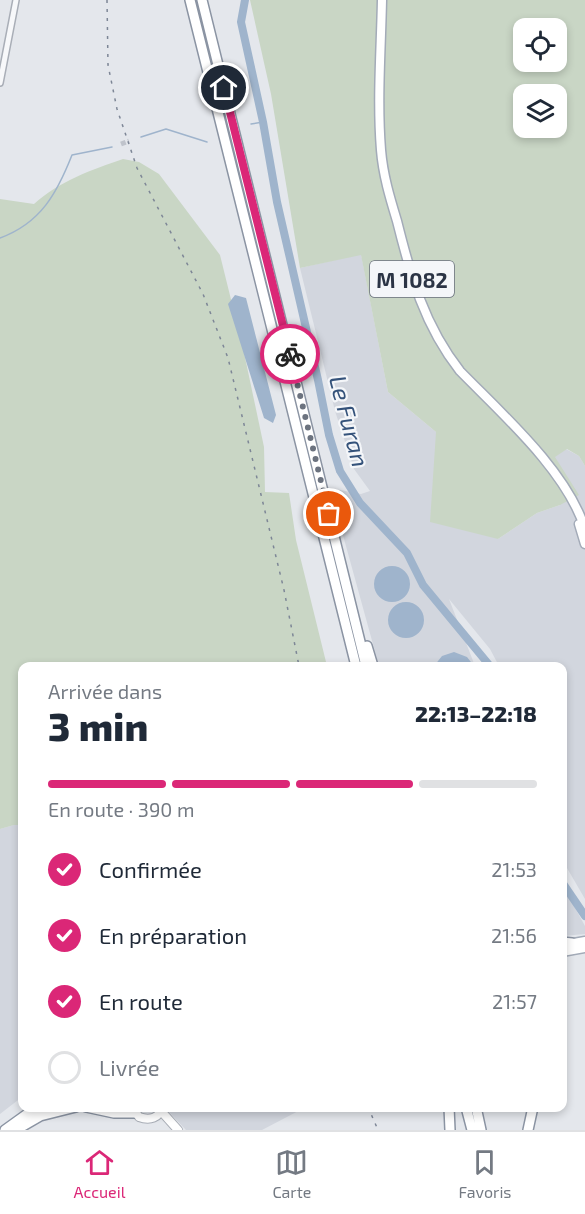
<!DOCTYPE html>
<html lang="fr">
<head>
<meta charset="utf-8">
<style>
	body { margin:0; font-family:"Exo 2",sans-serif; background:#f2f2f3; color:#1f2937; height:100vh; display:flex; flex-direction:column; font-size:22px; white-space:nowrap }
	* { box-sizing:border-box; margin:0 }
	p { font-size:20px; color:#747a83 }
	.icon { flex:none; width:33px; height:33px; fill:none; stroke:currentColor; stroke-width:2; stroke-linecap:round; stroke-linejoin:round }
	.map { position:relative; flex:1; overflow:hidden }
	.drawer { position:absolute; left:18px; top:662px; width:549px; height:450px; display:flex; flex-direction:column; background:#fff; border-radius:12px; box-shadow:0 3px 9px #0003 }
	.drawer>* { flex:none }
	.tools { position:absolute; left:513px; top:18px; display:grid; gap:12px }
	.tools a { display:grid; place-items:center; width:54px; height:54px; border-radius:12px; background:#fff; box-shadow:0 3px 9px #0003; font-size:30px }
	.pin { position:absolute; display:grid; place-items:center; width:51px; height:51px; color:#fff; margin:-26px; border:3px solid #fff; border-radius:50%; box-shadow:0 2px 6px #0007 }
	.courier { position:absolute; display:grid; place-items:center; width:60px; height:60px; margin:-30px; border:4px solid #db2777; border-radius:50%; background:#fff; color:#222; box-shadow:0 2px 8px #0007 }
	.summary em { font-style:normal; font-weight:800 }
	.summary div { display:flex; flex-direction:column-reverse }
	.summary { display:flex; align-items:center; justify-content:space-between; height:102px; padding:0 30px }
	h1 { font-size:39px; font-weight:800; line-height:45px }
	.bar { display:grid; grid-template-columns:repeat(4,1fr); gap:9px 6px; align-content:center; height:72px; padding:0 30px }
	.bar i { height:8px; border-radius:4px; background:#e0e1e3 }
	.bar .current { background:#db2777 }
	.bar p { grid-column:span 4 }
	ol { padding:0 30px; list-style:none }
	li { display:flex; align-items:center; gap:18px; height:66px }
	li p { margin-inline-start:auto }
	li .icon { padding:6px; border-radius:50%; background:#db2777; color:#fff; stroke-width:4 }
	li:last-child { color:#747a83 }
	li i { width:33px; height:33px; border:3px solid #e0e1e3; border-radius:50% }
	.tab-bar { display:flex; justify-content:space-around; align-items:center; height:84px; border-top:2px solid #e0e1e3; background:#fff; font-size:16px; color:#747a83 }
	.tab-bar a { display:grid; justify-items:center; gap:3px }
	.tab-bar .current { color:#db2777 }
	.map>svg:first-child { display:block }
	.built { fill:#d2d6de }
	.green { fill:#c9d6c5; fill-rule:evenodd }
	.water { fill:#9fb4cc }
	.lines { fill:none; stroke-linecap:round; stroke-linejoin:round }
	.stream { stroke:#9fb4cc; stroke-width:1.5 }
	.river { stroke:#9fb4cc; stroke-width:8 }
	.street-tunnel { stroke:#bfc3cb; stroke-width:5; stroke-dasharray:5 2.5; stroke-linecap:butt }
	.street-casing { stroke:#a9aeb7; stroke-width:8 }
	.secondary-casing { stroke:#a9aeb7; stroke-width:10 }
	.primary-casing { stroke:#a3abb8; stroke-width:11 }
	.highway-casing { stroke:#8b94a3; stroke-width:12 }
	.street { stroke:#f7f8fa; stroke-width:5 }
	.secondary { stroke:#fff; stroke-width:8 }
	.primary { stroke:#fff; stroke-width:8 }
	.highway { stroke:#fff; stroke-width:9 }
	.rail { stroke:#7d8696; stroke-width:1.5; stroke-dasharray:3 6; stroke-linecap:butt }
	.done { stroke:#6c737f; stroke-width:6; stroke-dasharray:0 10.8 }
	.route { stroke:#db2777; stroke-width:8 }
	.labels { text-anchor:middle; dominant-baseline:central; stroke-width:4.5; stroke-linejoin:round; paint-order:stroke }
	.shield { fill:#f4f6f9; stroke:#676e7b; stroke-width:1.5 }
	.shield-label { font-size:21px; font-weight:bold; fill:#2b3445 }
	.water-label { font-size:24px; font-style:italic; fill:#34527a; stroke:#f4f6f9 }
</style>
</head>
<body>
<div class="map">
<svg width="585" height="1130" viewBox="0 0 585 1130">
	<rect width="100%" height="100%" fill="#e4e7ec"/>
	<path class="built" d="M361 254 388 392 436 432 498 539 537 513 560 505 554 456 566 449 579 456 585 466V899L567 868 563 855 562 666H499L490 649 449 599 475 666H379L330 488 361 494 370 491 354 469 335 411 300 268Z
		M14 825H22V1097L0 1114V829Z
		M563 886 585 926V934L563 936Z
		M169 1107H306L262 1130H186L167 1110Z"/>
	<path class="green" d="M250 0H585V466L579 456 567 449 555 457 579 495 560 505 537 513 498 539 430 522 436 432 388 392 361 255 300 268 271 94ZM524 28H556V62H524ZM524 94H556V128H524Z
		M123 159 139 162 159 174 220 255 243 348 264 447 265 492 289 493 296 540 327 666H22V825H14L0 829V199L34 204C58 182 93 169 123 159Z"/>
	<path class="water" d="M235 295 246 298 276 415 273 423 264 418 228 304Z
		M374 584a18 18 0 1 1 36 0a18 18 0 1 1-36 0Z
		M388 620a18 18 0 1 1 36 0a18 18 0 1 1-36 0Z
		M454 652 467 657 474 666H434L442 656Z"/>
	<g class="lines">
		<path class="stream" d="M251 124 263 122
			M141 137 166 129 207 142
			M0 238C41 223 57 193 72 155L112 147"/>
		<path class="river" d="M245 0 241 22 263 122 277 202 318 380 329 435 340 471 360 503 407 553 423 585 490 666
			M562 882 585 916"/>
		<path class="street-tunnel" d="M121 144 129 141"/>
		<g class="street-casing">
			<path id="street" d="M0 83 16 0"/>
		</g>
		<g class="secondary-casing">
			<path id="secondary" d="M132 1107 139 1117C150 1121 159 1118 163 1107
				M161 1111 178 1130"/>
		</g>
		<g class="primary-casing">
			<path id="primary" d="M382 0C381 50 377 100 381 150 383 175 390 198 397 221 411 277 424 325 460 371 502 414 567 471 585 529
				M579 524 585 544
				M568 944 585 941
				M562 952 585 948"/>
		</g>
		<g class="highway-casing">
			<path id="highway" d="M190 0 356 666
				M202 0 366 666
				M367 646 373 666
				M562 942 572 943
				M86 1107 114 1113H135
				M449 1107 450 1130
				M466 1107 472 1130
				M476 1107 481 1130
				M5 1130 37 1107
				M16 1130 40 1116 76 1107
				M528 1130 533 1107"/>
		</g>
		<use href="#street" class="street"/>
		<use href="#secondary" class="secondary"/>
		<use href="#primary" class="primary"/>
		<use href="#highway" class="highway"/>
		<path class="rail" d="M107 0 108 65 117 109 137 168 203 294 228 358 284 590 299 666
			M368 1107 378 1130"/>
	</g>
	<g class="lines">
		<path class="done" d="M290 354 329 514"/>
		<path class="route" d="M224 88 290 354"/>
	</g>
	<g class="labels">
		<rect class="shield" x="370" y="261" width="84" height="36" rx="4.5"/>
		<g class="shield-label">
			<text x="412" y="279">M 1082</text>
		</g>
		<g class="water-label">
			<text transform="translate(350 421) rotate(75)">Le Furan</text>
		</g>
	</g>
</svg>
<div class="tools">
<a><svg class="icon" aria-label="locate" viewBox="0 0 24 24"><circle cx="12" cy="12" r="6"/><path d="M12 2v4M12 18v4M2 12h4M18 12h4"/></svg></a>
<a><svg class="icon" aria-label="layers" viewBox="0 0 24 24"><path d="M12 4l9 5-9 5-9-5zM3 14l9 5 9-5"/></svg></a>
</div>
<div class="pin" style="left:329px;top:514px;background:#ea580c"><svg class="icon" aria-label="bag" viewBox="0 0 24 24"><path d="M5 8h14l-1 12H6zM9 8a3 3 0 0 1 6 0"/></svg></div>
<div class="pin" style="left:224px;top:88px;background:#1f2937"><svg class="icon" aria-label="home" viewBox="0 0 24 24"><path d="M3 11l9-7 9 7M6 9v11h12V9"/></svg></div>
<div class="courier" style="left:290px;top:354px"><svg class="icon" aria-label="bike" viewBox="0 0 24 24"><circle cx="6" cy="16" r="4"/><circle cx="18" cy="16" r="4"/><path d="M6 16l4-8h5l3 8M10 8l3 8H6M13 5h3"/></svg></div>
<section class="drawer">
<div class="summary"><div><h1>3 min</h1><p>Arrivée dans</p></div><em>22:13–22:18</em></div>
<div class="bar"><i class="current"></i><i class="current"></i><i class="current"></i><i></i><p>En route · 390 m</p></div>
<ol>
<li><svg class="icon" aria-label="check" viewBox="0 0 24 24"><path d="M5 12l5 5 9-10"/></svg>Confirmée<p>21:53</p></li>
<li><svg class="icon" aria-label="check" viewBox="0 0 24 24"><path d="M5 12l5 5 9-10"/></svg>En préparation<p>21:56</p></li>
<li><svg class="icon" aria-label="check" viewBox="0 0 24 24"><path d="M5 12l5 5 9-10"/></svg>En route<p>21:57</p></li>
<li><i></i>Livrée</li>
</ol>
</section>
</div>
<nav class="tab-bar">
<a class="current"><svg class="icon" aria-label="home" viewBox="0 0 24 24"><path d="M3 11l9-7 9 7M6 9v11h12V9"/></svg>Accueil</a>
<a><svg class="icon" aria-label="map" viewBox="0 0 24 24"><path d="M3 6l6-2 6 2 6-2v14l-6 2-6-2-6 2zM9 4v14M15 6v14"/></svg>Carte</a>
<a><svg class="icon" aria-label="saved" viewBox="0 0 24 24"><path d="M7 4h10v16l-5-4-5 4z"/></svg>Favoris</a>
</nav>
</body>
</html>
